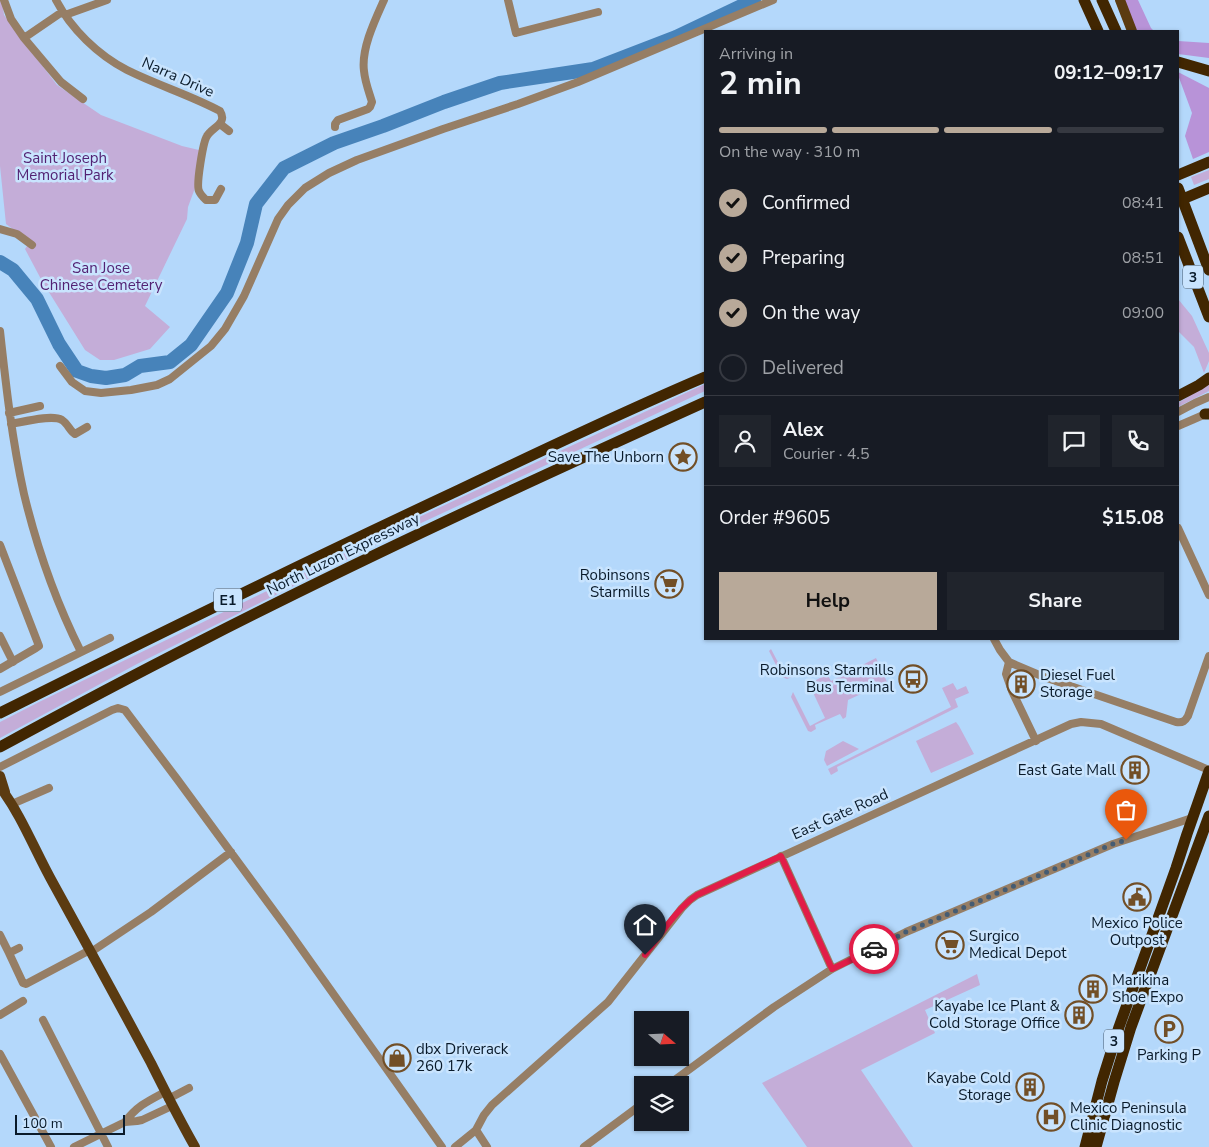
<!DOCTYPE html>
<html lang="en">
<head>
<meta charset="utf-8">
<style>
	body { margin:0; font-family:"Nunito Sans",sans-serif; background:#20242c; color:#f1f3f6; height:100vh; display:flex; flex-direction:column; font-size:19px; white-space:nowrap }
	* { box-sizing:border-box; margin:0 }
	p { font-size:16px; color:#9ea1a6 }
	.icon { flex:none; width:28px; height:28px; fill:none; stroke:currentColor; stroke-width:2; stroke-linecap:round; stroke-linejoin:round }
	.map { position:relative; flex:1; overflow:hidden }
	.drawer { position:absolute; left:704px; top:30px; width:475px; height:610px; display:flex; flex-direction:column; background:#171b24; border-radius:0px; box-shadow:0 1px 4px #0004 }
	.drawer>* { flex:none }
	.needle { width:32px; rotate:109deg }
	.fabs { position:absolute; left:634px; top:1011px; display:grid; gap:10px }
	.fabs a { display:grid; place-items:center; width:55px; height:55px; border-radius:0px; background:#171b24; box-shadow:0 1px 4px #0004; font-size:25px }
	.scale { position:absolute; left:15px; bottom:12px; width:110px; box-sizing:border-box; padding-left:5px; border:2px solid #091a2a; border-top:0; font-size:14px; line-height:18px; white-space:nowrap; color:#091a2a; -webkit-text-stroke:4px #c9e4fe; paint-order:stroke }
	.pin { position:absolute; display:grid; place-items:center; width:42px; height:42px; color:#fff; margin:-51px -21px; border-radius:50% 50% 50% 0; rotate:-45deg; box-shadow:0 0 5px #0007 }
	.pin .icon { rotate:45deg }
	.courier { position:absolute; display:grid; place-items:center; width:50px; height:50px; margin:-25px; border:4px solid #e11d48; border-radius:50%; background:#fff; color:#222; box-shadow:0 1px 6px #0007 }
	.headline em { font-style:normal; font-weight:700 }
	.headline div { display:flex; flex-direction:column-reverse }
	.headline { display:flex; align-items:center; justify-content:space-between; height:85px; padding:0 15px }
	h1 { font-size:32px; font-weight:700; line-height:38px }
	.bar { display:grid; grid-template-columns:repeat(4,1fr); gap:8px 5px; align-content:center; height:60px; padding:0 15px }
	.bar i { height:6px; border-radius:4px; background:#363941 }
	.bar .active { background:#b8a999 }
	.bar p { grid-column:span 4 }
	.line { display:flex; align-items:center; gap:12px; padding:0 15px; border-top:1px solid #363941 }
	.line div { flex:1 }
	.round { display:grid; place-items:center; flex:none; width:52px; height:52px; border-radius:0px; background:#20242c }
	ol { padding:0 15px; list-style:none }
	li { display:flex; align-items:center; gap:15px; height:55px }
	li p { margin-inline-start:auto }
	li .icon { padding:5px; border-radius:50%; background:#b8a999; color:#111; stroke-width:4 }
	li:last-child { color:#9ea1a6 }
	li i { width:28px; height:28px; border:2px solid #363941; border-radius:50% }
	.cta { display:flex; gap:10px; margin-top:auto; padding:10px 15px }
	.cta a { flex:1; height:58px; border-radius:0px; background:#b8a999; color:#111; font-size:20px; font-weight:700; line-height:58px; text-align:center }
	.cta a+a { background:#20242c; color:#f1f3f6 }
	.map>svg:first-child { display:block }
	.green { fill:#c4add8 }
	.forest { fill:#b893d8 }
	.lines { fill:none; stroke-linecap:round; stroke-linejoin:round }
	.river { stroke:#4783ba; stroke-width:14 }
	.minor { stroke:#967e65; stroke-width:8 }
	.major { stroke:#5b3b11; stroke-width:10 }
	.highway { stroke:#412601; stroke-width:11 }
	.done { stroke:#455c73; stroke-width:5; stroke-dasharray:0 9 }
	.route { stroke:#e11d48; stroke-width:6 }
	.labels { text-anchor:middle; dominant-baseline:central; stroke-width:5; stroke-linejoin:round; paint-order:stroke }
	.shield { fill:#c9e4fe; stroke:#43576a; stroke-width:1 }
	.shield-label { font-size:14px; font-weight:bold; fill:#091a2a }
	.street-label { font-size:15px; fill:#091a2a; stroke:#c9e4fe }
	.park-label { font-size:15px; fill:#532273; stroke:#c9e4fe }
	.poi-label { font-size:15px; fill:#091a2a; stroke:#c9e4fe; text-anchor:end }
</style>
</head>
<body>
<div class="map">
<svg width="1209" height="1147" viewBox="0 0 1209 1147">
	<rect width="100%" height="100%" fill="#b4d8fb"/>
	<path class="green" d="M0 0H2L4 15 57 85 101 115 182 146 199 150 195 188 188 207 187 219 145 306 170 327 150 349 114 360H100L85 350 42 281 25 249 30 242 6 224 0 166Z
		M1209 170V179L1194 185 1191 177Z
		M1178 299 1192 316 1209 353V361L1204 373 1194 347 1178 331Z
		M1209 382V391L1178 407V403L1188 397 1191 393Z
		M705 384V391L404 531 137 664 0 738V722L39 702 400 526 560 451Z
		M771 649 781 668 785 667 792 677 787 679 782 677 769 651Z
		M876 658 887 682 848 700 846 717 843 719 840 714 815 725 816 729 811 732 808 731 791 697 793 692 810 726 825 718 809 684 827 674 831 681Z
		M953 683 957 690 966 686 969 693 955 699 958 707 837 767 838 771 831 775 828 769 951 707 942 688Z
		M956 722 959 726 974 754 931 773 916 741Z
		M843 741 859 749 827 766 824 760 826 751Z
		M977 974 980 985 925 1010 935 1033 861 1070 913 1147H807L762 1083Z"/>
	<path class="forest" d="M1124 0H1138L1151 28 1154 31H1135Z
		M1178 41 1209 43V58L1178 54Z
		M1178 72 1209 88V152L1193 159 1185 136 1192 113 1178 75Z"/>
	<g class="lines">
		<path class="river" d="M0 262 13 270 37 299 59 344 77 371 91 376 106 378 125 375 140 366 170 362 191 345 227 293 247 243 256 204 284 168 334 143 383 126 444 102 500 83 593 69 676 37 754 0"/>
		<path class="minor" d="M4 0 11 19 24 38 61 82 83 99
			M56 0C71 29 98 55 127 70 157 85 190 95 220 111 228 124 212 127 207 136 203 142 196 185 199 191 200 194 204 198 206 200H215L221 189
			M508 0 516 33 598 12
			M65 15 107 0
			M24 38 62 12
			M220 124 229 131
			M335 127V124L338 120 368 109 370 107 372 102C369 92 365 82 364 71 361 49 375 20 384 0
			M0 229 17 234 32 245
			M0 331C6 386 12 440 24 494 37 548 56 602 81 652
			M60 366 72 382 85 391 101 393 131 390 157 385 170 379 211 346 225 329 244 296 278 219 288 205 305 188 329 173 357 160 443 129 518 104 578 82 773 0
			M1178 412 1195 403 1209 397
			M9 413 40 406
			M11 424C23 422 52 414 62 420 68 424 70 431 75 434L87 427
			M1178 426 1208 413
			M1178 528 1209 595
			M0 545 39 646 36 648 0 669
			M0 636 13 662
			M994 639 1000 650 1009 662 1044 677 1176 722C1183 723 1185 721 1188 716L1209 656
			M1009 662 1006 674 1012 691 1036 741
			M0 692 110 638
			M0 767 112 710 118 708 125 710 177 779 288 930 442 1147
			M12 804 49 788
			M781 856 832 969
			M0 935 9 953
			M19 948 9 953 23 983 26 984 90 950
			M91 952 151 912 231 852
			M0 1015 23 1001
			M43 1020 108 1147
			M0 1054 51 1147
			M668 1085 774 1007 832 969 906 932 1113 844 1192 818
			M168 1099 189 1088
			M125 1122C137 1106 148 1101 165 1092
			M476 1130 487 1147
			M74 1147 125 1122 137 1121 142 1120 172 1106
			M455 1147 476 1130 484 1115 492 1105 608 1002 682 908 690 900 697 895 1071 724 1081 722 1101 724 1209 770
			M584 1147 642 1104"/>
		<path class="major" d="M1120 0 1132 31
			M0 776 5 792
			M0 787C22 816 35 851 53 883 86 943 119 1003 151 1063 165 1091 179 1119 195 1147"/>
		<path class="highway" d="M1084 0 1098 31
			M1102 0 1116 31
			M1178 62 1209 71
			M1178 175 1209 162
			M1178 188 1209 270
			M1178 201 1209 188
			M1178 237 1209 317
			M1178 396 1199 385 1209 378
			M1205 414H1209
			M0 713C152 637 305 562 459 490 541 451 622 412 705 377
			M0 747C66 711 132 676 199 642 365 557 535 479 705 402
			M1085 1147 1102 1081 1119 1027 1176 868 1187 834 1209 771
			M1096 1147 1114 1082 1131 1027 1209 816"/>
	</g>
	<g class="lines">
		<path class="done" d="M874 949 906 932 1113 844 1126 840"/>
		<path class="route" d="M645 955C659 937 678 907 697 895L781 856 832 969 874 949"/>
	</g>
	<defs>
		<g id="sight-ring" transform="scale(1.4375)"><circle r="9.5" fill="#c9e4fe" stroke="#724f27" stroke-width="1.5"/><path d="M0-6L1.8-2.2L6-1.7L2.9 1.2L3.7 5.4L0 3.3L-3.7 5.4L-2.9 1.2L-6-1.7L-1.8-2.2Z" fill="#724f27"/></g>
		<g id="supermarket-ring" transform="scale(1.4375)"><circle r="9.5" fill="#c9e4fe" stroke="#724f27" stroke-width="1.5"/><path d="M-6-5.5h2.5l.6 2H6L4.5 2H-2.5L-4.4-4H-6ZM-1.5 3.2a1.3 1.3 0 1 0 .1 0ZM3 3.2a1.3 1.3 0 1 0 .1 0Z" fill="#724f27"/></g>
		<g id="bus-ring" transform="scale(1.4375)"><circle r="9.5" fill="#c9e4fe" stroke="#724f27" stroke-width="1.5"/><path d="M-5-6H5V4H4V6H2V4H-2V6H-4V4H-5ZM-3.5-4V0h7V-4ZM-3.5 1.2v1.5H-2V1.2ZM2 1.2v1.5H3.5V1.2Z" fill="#724f27"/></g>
		<g id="building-ring" transform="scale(1.4375)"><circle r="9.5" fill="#c9e4fe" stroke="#724f27" stroke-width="1.5"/><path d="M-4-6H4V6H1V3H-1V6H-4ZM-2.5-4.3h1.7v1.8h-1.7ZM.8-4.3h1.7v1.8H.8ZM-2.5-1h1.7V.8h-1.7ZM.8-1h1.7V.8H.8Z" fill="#724f27"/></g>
		<g id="civic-ring" transform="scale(1.4375)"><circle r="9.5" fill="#c9e4fe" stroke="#724f27" stroke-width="1.5"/><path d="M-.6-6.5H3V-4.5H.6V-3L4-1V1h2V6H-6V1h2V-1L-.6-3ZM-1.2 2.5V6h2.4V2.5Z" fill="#724f27"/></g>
		<g id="parking-ring" transform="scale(1.4375)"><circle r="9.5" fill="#c9e4fe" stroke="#724f27" stroke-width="1.5"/><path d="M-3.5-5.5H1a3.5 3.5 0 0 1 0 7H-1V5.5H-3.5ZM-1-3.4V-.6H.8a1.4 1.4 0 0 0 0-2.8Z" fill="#724f27"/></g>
		<g id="shop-ring" transform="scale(1.4375)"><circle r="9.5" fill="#c9e4fe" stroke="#724f27" stroke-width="1.5"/><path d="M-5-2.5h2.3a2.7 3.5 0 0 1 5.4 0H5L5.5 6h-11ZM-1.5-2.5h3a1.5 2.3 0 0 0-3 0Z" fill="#724f27"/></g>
		<g id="hospital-ring" transform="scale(1.4375)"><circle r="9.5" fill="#c9e4fe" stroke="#724f27" stroke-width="1.5"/><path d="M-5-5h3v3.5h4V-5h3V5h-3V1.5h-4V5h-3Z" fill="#724f27"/></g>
	</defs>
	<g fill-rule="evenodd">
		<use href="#sight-ring" x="683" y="457"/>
		<use href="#supermarket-ring" x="669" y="584"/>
		<use href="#bus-ring" x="913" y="679"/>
		<use href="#building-ring" x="1021" y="684"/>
		<use href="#building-ring" x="1135" y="770"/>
		<use href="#civic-ring" x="1137" y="897"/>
		<use href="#supermarket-ring" x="950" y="945"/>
		<use href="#building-ring" x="1093" y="989"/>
		<use href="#building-ring" x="1079" y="1015"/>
		<use href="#parking-ring" x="1169" y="1029"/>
		<use href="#shop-ring" x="397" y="1058"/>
		<use href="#building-ring" x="1030" y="1087"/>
		<use href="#hospital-ring" x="1051" y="1117"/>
	</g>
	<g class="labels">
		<g class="shield">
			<rect x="1183" y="265.5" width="20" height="23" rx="4"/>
			<rect x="214" y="588.5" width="28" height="23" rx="4"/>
			<rect x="1104" y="1029.5" width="20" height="23" rx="4"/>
		</g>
		<g class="shield-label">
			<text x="1193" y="277">3</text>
			<text x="228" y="600">E1</text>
			<text x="1114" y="1041">3</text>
		</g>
		<g class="street-label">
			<text transform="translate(178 77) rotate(24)">Narra Drive</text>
			<text transform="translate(343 554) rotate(-26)">North Luzon Expressway</text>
			<text transform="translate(840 814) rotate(-24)">East Gate Road</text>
		</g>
		<g class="park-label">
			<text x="65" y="158">Saint Joseph<tspan x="65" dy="17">Memorial Park</tspan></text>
			<text x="101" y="268">San Jose<tspan x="101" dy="17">Chinese Cemetery</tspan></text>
		</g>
		<g class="poi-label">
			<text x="664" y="457">Save The Unborn</text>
			<text x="650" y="575">Robinsons<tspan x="650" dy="17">Starmills</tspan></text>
			<text x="894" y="670">Robinsons Starmills<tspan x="894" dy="17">Bus Terminal</tspan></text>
			<text x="1040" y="675" text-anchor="start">Diesel Fuel<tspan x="1040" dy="17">Storage</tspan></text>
			<text x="1116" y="770">East Gate Mall</text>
			<text x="1137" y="923" text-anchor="middle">Mexico Police<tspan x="1137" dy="17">Outpost</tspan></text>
			<text x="969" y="936" text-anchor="start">Surgico<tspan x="969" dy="17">Medical Depot</tspan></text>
			<text x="1112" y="980" text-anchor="start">Marikina<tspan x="1112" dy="17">Shoe Expo</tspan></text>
			<text x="1060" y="1006">Kayabe Ice Plant &amp;<tspan x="1060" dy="17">Cold Storage Office</tspan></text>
			<text x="416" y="1049" text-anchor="start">dbx Driverack<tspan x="416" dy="17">260 17k</tspan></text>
			<text x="1169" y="1055" text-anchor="middle">Parking P</text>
			<text x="1011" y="1078">Kayabe Cold<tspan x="1011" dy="17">Storage</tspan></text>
			<text x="1070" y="1108" text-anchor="start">Mexico Peninsula<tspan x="1070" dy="17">Clinic Diagnostic</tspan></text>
		</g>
	</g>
</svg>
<div class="fabs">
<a><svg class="needle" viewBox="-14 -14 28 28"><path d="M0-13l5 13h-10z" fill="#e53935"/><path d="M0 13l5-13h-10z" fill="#9ea1a6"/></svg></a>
<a><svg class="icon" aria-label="layers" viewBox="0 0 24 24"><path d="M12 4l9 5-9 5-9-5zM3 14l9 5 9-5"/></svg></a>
</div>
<div class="scale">100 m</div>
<div class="pin" style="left:1126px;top:840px;background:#ea580c"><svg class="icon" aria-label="bag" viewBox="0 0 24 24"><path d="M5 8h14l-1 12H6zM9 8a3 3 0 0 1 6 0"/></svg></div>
<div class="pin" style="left:645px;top:955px;background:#1f2937"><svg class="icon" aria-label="home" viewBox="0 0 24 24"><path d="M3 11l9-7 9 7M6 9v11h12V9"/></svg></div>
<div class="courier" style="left:874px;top:949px"><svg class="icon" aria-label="car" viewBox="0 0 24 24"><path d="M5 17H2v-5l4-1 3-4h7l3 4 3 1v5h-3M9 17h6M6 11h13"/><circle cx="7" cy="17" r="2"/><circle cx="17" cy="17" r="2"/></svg></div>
<section class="drawer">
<div class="headline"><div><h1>2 min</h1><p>Arriving in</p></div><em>09:12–09:17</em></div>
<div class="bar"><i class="active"></i><i class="active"></i><i class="active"></i><i></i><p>On the way · 310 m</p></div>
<ol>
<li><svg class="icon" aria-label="check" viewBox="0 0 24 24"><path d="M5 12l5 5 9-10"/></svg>Confirmed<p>08:41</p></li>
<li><svg class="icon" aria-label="check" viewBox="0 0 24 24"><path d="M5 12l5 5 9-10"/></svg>Preparing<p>08:51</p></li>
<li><svg class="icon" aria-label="check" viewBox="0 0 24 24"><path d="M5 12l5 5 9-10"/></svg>On the way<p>09:00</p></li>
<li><i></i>Delivered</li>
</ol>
<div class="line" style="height:90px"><a class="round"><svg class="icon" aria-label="person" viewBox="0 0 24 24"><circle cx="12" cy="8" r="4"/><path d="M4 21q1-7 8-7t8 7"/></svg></a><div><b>Alex</b><p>Courier · 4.5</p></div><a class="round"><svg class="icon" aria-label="chat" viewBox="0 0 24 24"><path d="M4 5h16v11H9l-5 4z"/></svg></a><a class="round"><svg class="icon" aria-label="phone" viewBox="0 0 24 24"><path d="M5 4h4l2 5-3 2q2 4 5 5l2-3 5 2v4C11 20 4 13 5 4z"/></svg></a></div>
<div class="line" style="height:65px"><div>Order #9605</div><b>$15.08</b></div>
<div class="cta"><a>Help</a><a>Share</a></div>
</section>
</div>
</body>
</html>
